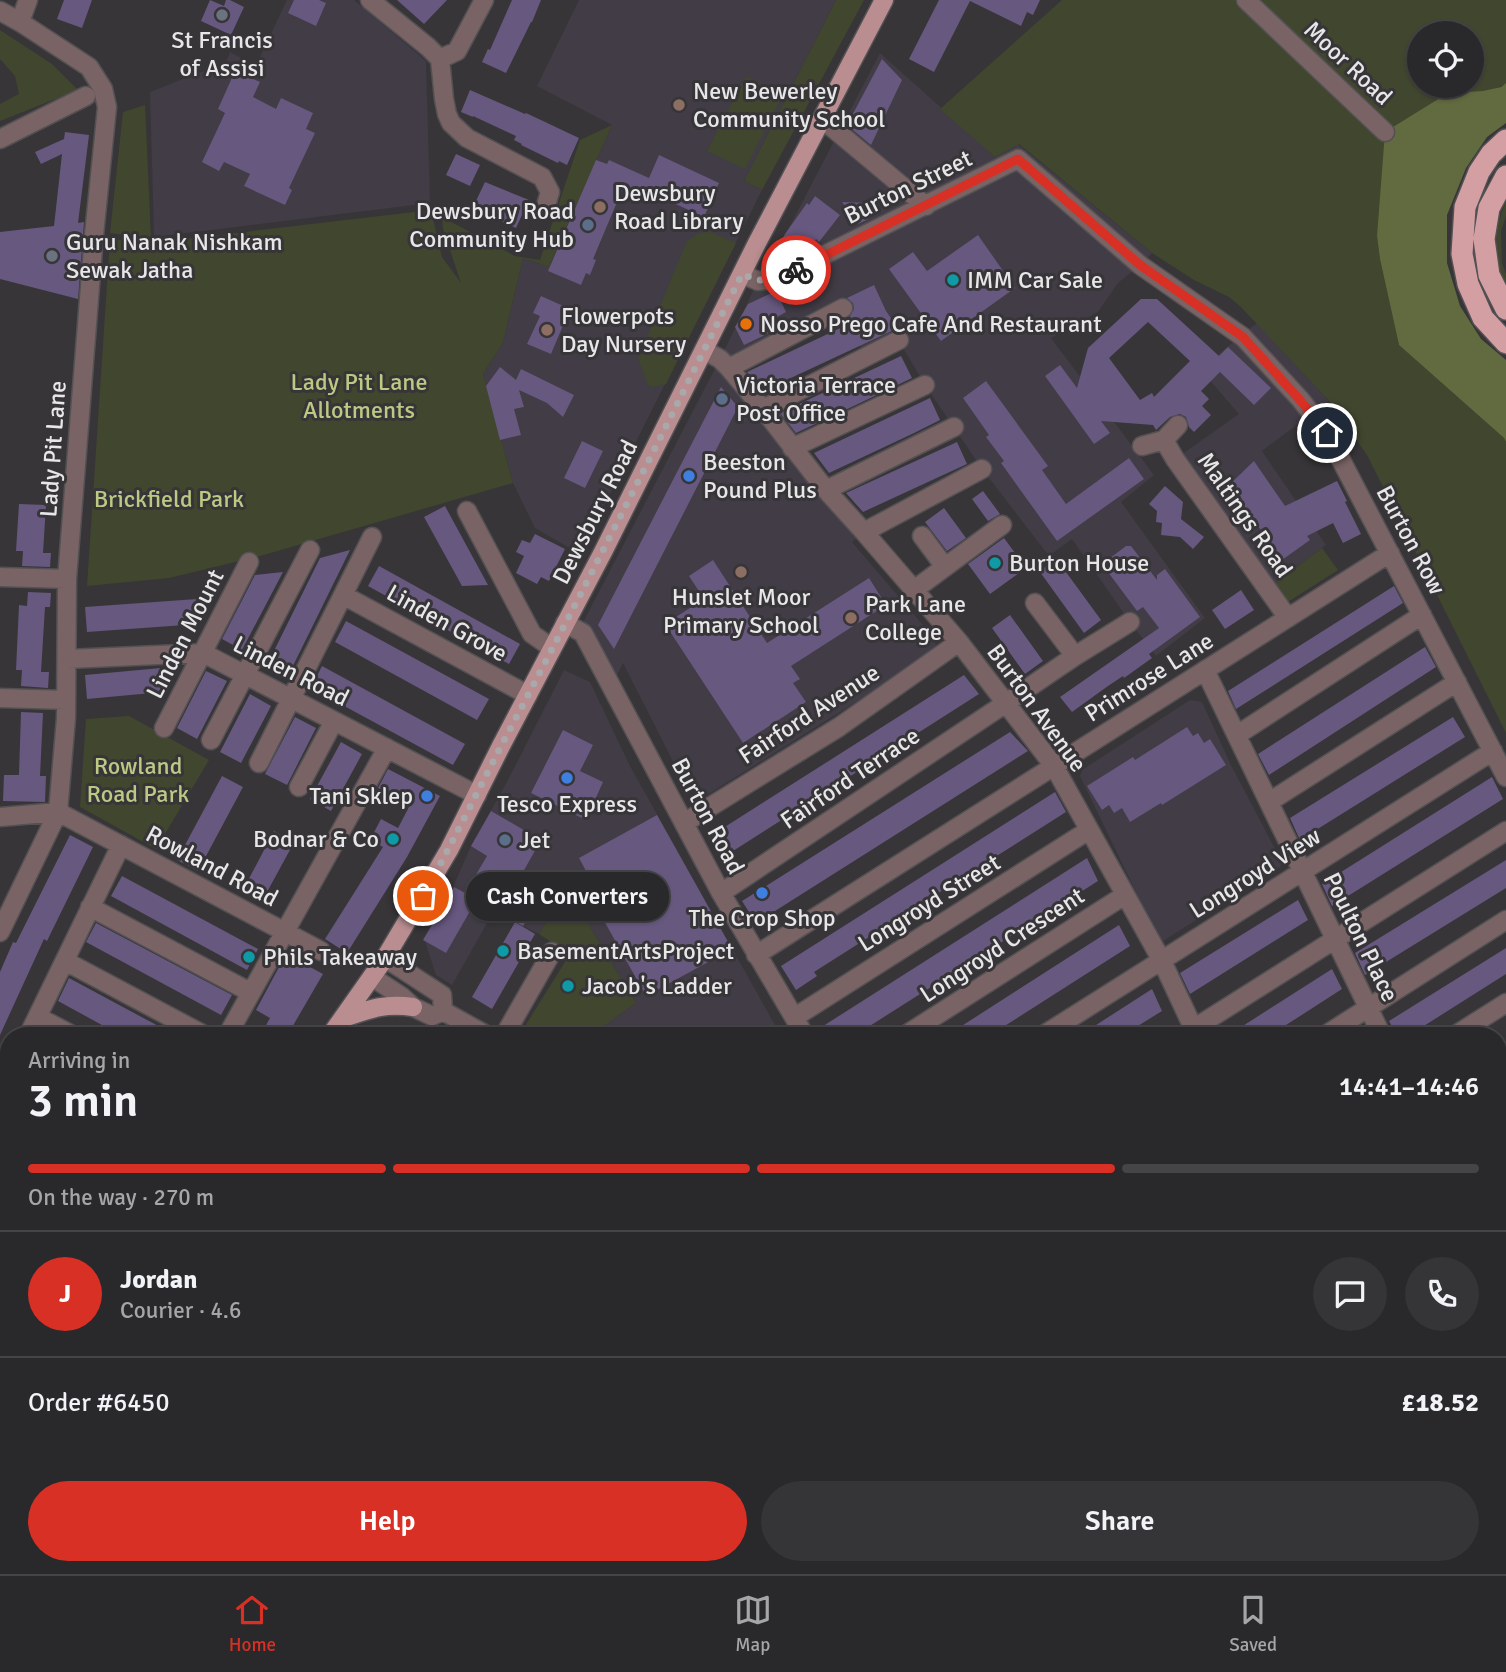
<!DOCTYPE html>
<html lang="en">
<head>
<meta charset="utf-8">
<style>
	body { margin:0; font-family:Signika,sans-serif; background:#353436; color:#f1f3f6; height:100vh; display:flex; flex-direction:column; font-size:26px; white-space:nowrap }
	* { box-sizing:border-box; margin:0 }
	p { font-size:23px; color:#a5a6a8 }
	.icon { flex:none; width:38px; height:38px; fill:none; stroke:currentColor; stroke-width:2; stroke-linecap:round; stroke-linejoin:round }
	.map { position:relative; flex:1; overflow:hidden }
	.panel { position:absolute; left:0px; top:1027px; width:1507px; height:548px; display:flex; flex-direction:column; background:#29282a; border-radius:28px 28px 0 0; box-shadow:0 2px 5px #0004,0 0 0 2px #454447 }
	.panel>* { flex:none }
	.buttons { position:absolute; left:1407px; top:21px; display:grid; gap:14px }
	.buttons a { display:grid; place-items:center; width:77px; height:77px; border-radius:50%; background:#29282a; box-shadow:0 2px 5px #0004,0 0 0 2px #454447; font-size:35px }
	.pin { position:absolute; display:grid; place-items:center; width:60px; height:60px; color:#fff; margin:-30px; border:4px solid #fff; border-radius:50%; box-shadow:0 2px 7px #0007 }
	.courier { position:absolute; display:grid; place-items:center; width:70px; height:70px; margin:-35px; border:5px solid #d93025; border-radius:50%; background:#fff; color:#222; box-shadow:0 2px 9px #0007 }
	.bubble { position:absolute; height:49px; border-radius:24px; background:#29282a; box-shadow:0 2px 5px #0004,0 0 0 2px #454447; font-size:23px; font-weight:600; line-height:49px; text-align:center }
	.head em { font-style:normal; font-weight:600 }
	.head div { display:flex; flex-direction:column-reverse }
	.head { display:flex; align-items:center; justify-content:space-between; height:119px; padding:0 28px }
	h1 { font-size:46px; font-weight:600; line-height:52px }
	.bar { display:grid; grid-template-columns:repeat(4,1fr); gap:10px 7px; align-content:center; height:84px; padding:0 28px }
	.bar i { height:9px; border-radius:5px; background:#454447 }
	.bar .active { background:#d93025 }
	.bar p { grid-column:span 4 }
	.line { display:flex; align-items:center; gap:18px; padding:0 28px; border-top:2px solid #454447 }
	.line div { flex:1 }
	.round { display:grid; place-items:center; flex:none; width:74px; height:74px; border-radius:37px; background:#353436 }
	.primary-button { display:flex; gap:14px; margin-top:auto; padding:14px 28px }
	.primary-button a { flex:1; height:80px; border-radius:42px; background:#d93025; color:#fff; font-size:28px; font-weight:600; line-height:80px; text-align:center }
	.primary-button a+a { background:#353436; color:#f1f3f6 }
	.menu { display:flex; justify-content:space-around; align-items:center; height:98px; border-top:2px solid #454447; background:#29282a; font-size:19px; color:#a5a6a8 }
	.menu a { display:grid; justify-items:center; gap:4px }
	.menu .active { color:#d93025 }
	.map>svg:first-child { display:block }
	.built { fill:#413c45 }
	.green { fill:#41462e; fill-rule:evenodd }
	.forest { fill:#626a40 }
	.building { fill:#67587f; fill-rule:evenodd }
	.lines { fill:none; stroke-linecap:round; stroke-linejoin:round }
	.minor-casing { stroke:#535154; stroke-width:21 }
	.major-casing { stroke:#535154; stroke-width:21 }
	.highway-casing { stroke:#535154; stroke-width:24 }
	.minor { stroke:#796364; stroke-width:18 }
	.major { stroke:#ba8e91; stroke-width:18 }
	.highway { stroke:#d49fa2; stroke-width:21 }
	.done { stroke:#a9a8aa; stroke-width:7; stroke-dasharray:0 12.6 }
	.route { stroke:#d93025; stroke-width:9 }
	.worship-dot { fill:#6b7280; stroke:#373538; stroke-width:2.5 }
	.education-dot { fill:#8d6e63; stroke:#373538; stroke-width:2.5 }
	.service-dot { fill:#5c6f8a; stroke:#373538; stroke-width:2.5 }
	.culture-dot { fill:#0f9aa8; stroke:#373538; stroke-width:2.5 }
	.food-dot { fill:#e8710a; stroke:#373538; stroke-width:2.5 }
	.shop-dot { fill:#3f7fe0; stroke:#373538; stroke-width:2.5 }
	.labels { text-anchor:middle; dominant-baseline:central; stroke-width:6; stroke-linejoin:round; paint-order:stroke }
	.poi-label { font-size:24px; fill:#e7e6e8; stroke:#373538; text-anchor:start }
	.street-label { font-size:24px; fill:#e7e6e8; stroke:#373538 }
	.park-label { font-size:24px; fill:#bcc983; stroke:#373538 }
</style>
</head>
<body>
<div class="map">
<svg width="1506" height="1574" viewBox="0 0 1506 1574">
	<rect width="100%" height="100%" fill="#373538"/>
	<path class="built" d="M287 0H354L426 61 430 203 154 237 150 92 226 62 230 52 249 62 258 61Z
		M579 0H836L744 181 762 190 580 554 535 528 513 483 483 374 503 343 523 258 549 267 612 125 537 86Z
		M880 53 995 156 1018 144 1152 253 1140 265 1118 283 1098 312 1051 338 1154 475 1121 502 1205 618 1156 656 1130 622 1072 539 1049 556 982 469 925 385 899 341 865 357 843 308 729 367 864 532 852 542 934 638 936 645 934 651 909 669 707 795 686 787 623 663 612 685 579 630 720 359 758 281 782 241Z
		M1257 323 1329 401 1262 451 1326 545 1271 586 1175 459 1239 414 1200 369Z
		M564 670 590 682 630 766 781 1036H587L636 1003 561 879 549 902 555 906 539 934 494 911 452 985 436 975 424 938 453 887 471 846 508 780Z
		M1190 700 1202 702 1231 765 1282 862 1280 867 1163 941 1159 940 1080 776 1082 770Z
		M377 1025H392L404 1029 416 1036H355L367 1028Z
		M9 1429V1523L0 1514V1437Z
		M336 1566H1005L998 1574H311Z"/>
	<path class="green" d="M836 0H864L762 190 744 181Z
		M1062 0H1506V83C1491 94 1466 92 1448 93L1377 236 1380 259 1399 345 1504 438 1506 442V733L1367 455 1329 401 1240 306 1229 297 1194 280 1152 253 1019 144 995 157 940 109ZM1419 33H1472V86H1419Z
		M0 30 52 64 78 90 0 121V104L19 94 15 76 0 59Z
		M746 76 783 95 745 169 707 151Z
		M145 105 151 239 110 233 123 112Z
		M612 125 549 267 523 258 503 343 483 374 513 483 260 556 169 578 87 586 110 239 151 243 431 210 442 257 461 283 443 229 442 217 515 256 540 260 580 140Z
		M1506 201V216L1501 231 1502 263 1506 274V287L1497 263 1496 229Z
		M711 232 736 243 666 384 653 387 648 385 638 359 687 241 699 233Z
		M1322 548 1338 570 1291 600 1287 602 1271 586Z
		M129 716 209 760 156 849 80 807 86 719Z
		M561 879 636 1003C625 1010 595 1034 584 1036 564 1040 544 1031 525 1026L570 954 539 934 555 907 549 902Z
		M1506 1320V1361L1498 1370V1327Z
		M1506 1427V1505L1498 1494V1442Z
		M1338 1566H1404L1401 1574H1336Z
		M1439 1566H1493V1574H1430Z"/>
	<path class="forest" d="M1506 83V123L1487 137 1466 168 1447 215V263L1460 306 1481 339 1506 360V442L1504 438 1399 345 1380 259 1377 236 1385 132 1448 93 1483 91 1501 87Z
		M1201 1566H1283L1284 1574H1192Z"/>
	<path class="building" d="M64 0H92L82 28 57 19Z
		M210 0 224 6 226 0H230L244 7 231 35 201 21Z
		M294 0H319L326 3 316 26 288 13Z
		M397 0H447L424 24Z
		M512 0H541L532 22H531L506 73 482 62 488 49 490 50Z
		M939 0H1040L1033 15 1027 12 1021 26 970 1 934 72 909 59Z
		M882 59 902 80 871 145 847 125Z
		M235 71 260 82 253 97 276 109 281 98 313 113 306 129 315 133 289 188 292 190 285 205 244 186 250 174 224 162 219 171 202 162 225 113 218 109Z
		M470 90 525 114 526 113 579 138 567 165 559 161 558 163 521 145 522 144 514 140 516 136 473 116V117L461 112Z
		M65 132 89 135 78 223 84 222 78 299 0 279V232L54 226 62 154 41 164 35 152 64 139Z
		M456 154 480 165 470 186 446 175Z
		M659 155 719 183 704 217 636 186 633 192 623 188 593 259 596 260 590 275 586 273 581 285 548 271 596 160 607 164 609 160 649 178Z
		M485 182 529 200 516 228 492 217 495 211 475 203Z
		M815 196 840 215 819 242 816 239 808 250 783 262 773 256 785 234 807 203 809 205Z
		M842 202 870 203 869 219 858 224Z
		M978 235 1015 288 941 341 889 269 913 252 927 271Z
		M874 285 886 311 898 328 763 391 747 372 853 322 850 316 854 309 853 303 847 298Z
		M776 291 786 312 764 324 769 333 744 345 735 327 748 304Z
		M541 296 570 309 551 354 527 344 540 316 533 313Z
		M1141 299H1157L1219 356 1228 347 1271 388 1254 405 1220 372 1201 391 1209 399 1202 406 1211 415 1194 432 1189 427 1186 417 1180 414 1170 417 1156 430 1153 425 1101 421 1110 433 1094 444 1045 376 1060 365 1077 388 1088 348ZM1148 322 1190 361 1154 397 1152 393 1140 400 1109 358Z
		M901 356 912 378 860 403 796 433 780 413Z
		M500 367 516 380 521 369 574 395 563 417 547 403 519 390 524 407 514 409 521 435 500 440 486 386Z
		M986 381 1048 466 1042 470 1066 504 1129 458 1144 479 1057 541 1001 463 1004 461 986 437 989 435 963 398Z
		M721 387 738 407 614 649 598 625Z
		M930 398 940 420 912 434 829 473 814 453Z
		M582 441 603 451 585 488 564 478Z
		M957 442 967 464 863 512 846 493Z
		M1254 461 1285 506 1337 481 1347 501 1345 502 1361 534 1343 543 1333 523 1307 536 1310 540 1282 560 1229 485Z
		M1165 486 1183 502 1181 519 1204 537 1193 549 1180 537 1161 535 1162 523 1156 522 1157 511 1149 504Z
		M983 491 1000 514 988 521 972 499Z
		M19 504 46 505 43 553H51L50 567 22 566 23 551H16Z
		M445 506 464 541 488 585 462 586 424 517Z
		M944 508 966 538 947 551 925 522Z
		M535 534 565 549 549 581 541 577 537 584 516 573 524 556 516 552 522 540 530 543Z
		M1004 538 1026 568 990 594 968 564Z
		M1126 546H1131L1157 580V575L1165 569 1200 617 1149 654 1152 658 1124 678 1123 676 1108 686 1072 712 1060 697 1159 628 1143 607 1137 611 1102 564Z
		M350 550 288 676 267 665 320 558Z
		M1055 557 1101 620 1084 633 1040 572Z
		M713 560 767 643 869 578 886 605 791 666 800 679 793 683 806 702 743 743 665 624 704 599 689 576Z
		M379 566 520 644 509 664 368 586Z
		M283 572 242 650 222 639 255 575Z
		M1394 586 1403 603 1236 709 1228 691Z
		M1241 590 1254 610 1225 629 1212 610Z
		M28 592 51 593 50 607H45L41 672H49L48 688 21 686 22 670H16L19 605 27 606Z
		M197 599 199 624 87 632 85 607Z
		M1010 615 1043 661 1025 674 992 628Z
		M346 621 489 699 477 720 335 642Z
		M1425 647 1436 667 1269 775 1258 754Z
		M322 666 465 744 453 765 311 688Z
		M161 668 163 692 87 699 85 675Z
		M206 671 227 681 197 739 177 728Z
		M964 675 979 694 722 858 709 837Z
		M250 694 271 706 241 763 220 752Z
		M21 712 43 713 40 776H46L45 802 3 801 4 775H19Z
		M295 717 316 728 287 785 265 774Z
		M1453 717 1465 737 1300 840 1290 818Z
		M1187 727 1193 736 1198 733 1204 743 1210 739 1226 765 1162 805 1161 803 1130 822 1122 808 1114 813 1109 805 1102 810 1087 786 1133 757 1135 760Z
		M563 730 593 745 580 771 603 782 586 820 531 793Z
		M1010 732 1028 751 756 923 742 901Z
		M341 742 362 754 331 811 310 799Z
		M388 769 440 796 407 857 347 953 325 939 383 847 370 840 381 819 398 828 410 805 378 788Z
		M222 776 243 787 198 871 177 860Z
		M1492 777 1503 799 1332 906 1322 884Z
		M1055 792 1066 812 814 972 817 976 796 990 781 966Z
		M491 811 541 840 514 888 537 902 523 926 477 899 446 953 423 940 454 887 465 893 487 856 471 846Z
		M657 815 732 949 646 996 598 910 605 906 579 858Z
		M274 831 288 839 285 844 291 848 261 903 242 892Z
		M70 835 93 847 47 941 44 939 0 1035V972L13 942 16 943Z
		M1087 858 1098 881 854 1036H825L820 1028Z
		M1506 860V888L1365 975 1355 953Z
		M122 876 258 949 247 970 111 896Z
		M1298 900 1308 920 1190 994 1180 973Z
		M515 922 535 934 492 1009 472 997Z
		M96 923 232 995 221 1015 86 942Z
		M1119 925 1130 946 989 1036H946Z
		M1506 948V974L1408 1036H1397L1389 1021Z
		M286 954 323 974 287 1036H260L270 1018 256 1010Z
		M1332 969 1342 989 1297 1018 1269 1036H1227Z
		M69 978 121 1006 177 1036H122L58 1001Z
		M1152 989 1162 1011 1141 1024 1122 1036H1079Z"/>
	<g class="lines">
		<g class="minor-casing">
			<path id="minor" d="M370 0 428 47 440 59 444 99 447 114 451 123 467 138 542 177 550 192 547 202
				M1246 0 1385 132
				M0 11 20 22 89 67 103 89 107 107 94 235 67 579 66 718 58 812 0 932
				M20 22 28 0
				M440 59 457 51 484 0
				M822 119 926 206
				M0 139 86 96
				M742 274 758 281 776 279 1018 159 1140 265 1243 337 1300 399 1327 433 1506 777
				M704 350 720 359 729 368 763 409 826 490 864 532 959 642 1054 766 1162 961 1197 1036
				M729 368 843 308
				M763 409 899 340
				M1164 440 1175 459 1288 618
				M1142 446 1164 440 1178 425
				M792 448 925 385
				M826 490 954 427
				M467 511 532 634 552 648
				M864 532 982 469
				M945 567 1002 525
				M0 577 67 579
				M914 590 945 567 922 536
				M343 595 528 695
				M1035 603 1075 656
				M565 623 583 633 721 893 805 1036
				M68 659 203 653 477 795
				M1205 670 1382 1036
				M0 698 66 700
				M164 728 249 562
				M1237 735 1422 615
				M211 740 310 550
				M259 763 372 537
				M299 787 334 721
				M1269 802 1457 682
				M0 817 58 812 321 951
				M684 823 839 727 959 642
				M721 893 1006 703 1075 656 1130 622
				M90 907 250 992
				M756 955 1390 553
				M385 958 442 995 443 1011
				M65 961 206 1036
				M372 977 401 996 413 1007 432 1016 443 1011
				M443 1011 488 1036
				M38 1017 74 1036
				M795 1017 1089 830
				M28 1036 121 845
				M227 1036 387 748
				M504 1036 552 952
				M904 1036 1125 895
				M1042 1036 1493 751
				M1182 1036 1506 831
				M1324 1036 1506 920
				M1454 1036 1506 1003
				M0 1095 9 1077
				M0 1129 9 1134
				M1498 1139 1506 1133
				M0 1196 9 1200
				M0 1248 9 1229
				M0 1308 9 1309
				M0 1514 9 1523
				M52 1566 60 1574
				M219 1566 223 1574
				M545 1566 549 1574
				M256 1574 289 1566"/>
		</g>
		<g class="major-casing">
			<path id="major" d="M344 1018C370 1009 384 1003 413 1007
				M330 1036 385 958 449 850 501 746 603 552 757 243 884 0
				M0 1414 9 1406"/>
		</g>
		<g class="highway-casing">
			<path id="highway" d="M1506 140 1491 154 1479 172 1465 207 1462 254 1468 284 1483 318 1506 343
				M1506 176 1489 208 1484 239 1489 275 1506 309
				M1498 1237 1506 1228
				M1498 1283 1506 1276
				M1498 1387 1506 1378
				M1498 1423 1506 1413
				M1498 1525 1506 1537
				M1027 1574 1033 1566
				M1101 1574 1110 1566
				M1159 1574 1169 1566
				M1318 1574 1319 1566"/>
		</g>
		<use href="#minor" class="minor"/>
		<use href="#major" class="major"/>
		<use href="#highway" class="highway"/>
	</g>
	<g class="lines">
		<path class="done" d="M423 896C453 842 480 786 509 731 589 580 666 427 742 274 767 285 772 281 796 270"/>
		<path class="route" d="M796 270 1018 159 1140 265 1243 337 1300 400 1327 433"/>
	</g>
	<g class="worship-dot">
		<circle cx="222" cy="15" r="7"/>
		<circle cx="52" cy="256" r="7"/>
	</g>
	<g class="education-dot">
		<circle cx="679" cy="105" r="7"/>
		<circle cx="600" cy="207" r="7"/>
		<circle cx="547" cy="330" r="7"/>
		<circle cx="741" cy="572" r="7"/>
		<circle cx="851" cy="618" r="7"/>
	</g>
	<g class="service-dot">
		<circle cx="588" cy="225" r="7"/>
		<circle cx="722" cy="399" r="7"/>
		<circle cx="505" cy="840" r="7"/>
	</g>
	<g class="culture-dot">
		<circle cx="953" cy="280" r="7"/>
		<circle cx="995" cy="563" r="7"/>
		<circle cx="393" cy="839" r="7"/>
		<circle cx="503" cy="951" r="7"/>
		<circle cx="249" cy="957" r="7"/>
		<circle cx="568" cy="986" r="7"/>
	</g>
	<circle class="food-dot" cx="746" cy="324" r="7"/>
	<g class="shop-dot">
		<circle cx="689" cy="476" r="7"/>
		<circle cx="567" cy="778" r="7"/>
		<circle cx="427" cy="796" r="7"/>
		<circle cx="762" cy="893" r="7"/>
	</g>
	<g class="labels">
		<g class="poi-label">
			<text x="222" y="40" text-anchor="middle">St Francis<tspan x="222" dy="28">of Assisi</tspan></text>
			<text x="693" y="91">New Bewerley<tspan x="693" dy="28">Community School</tspan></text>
			<text x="614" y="193">Dewsbury<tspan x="614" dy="28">Road Library</tspan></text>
			<text x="574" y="211" text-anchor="end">Dewsbury Road<tspan x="574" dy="28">Community Hub</tspan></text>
			<text x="66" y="242">Guru Nanak Nishkam<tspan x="66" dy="28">Sewak Jatha</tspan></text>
			<text x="967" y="280">IMM Car Sale</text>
			<text x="561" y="316">Flowerpots<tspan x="561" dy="28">Day Nursery</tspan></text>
			<text x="760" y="324">Nosso Prego Cafe And Restaurant</text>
			<text x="736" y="385">Victoria Terrace<tspan x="736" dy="28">Post Office</tspan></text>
			<text x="703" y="462">Beeston<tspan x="703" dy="28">Pound Plus</tspan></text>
			<text x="1009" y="563">Burton House</text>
			<text x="741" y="597" text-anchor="middle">Hunslet Moor<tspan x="741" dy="28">Primary School</tspan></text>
			<text x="865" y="604">Park Lane<tspan x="865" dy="28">College</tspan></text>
			<text x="413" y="796" text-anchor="end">Tani Sklep</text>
			<text x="567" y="804" text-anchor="middle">Tesco Express</text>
			<text x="379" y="839" text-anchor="end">Bodnar &amp; Co</text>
			<text x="519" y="840">Jet</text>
			<text x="762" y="918" text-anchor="middle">The Crop Shop</text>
			<text x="517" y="951">BasementArtsProject</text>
			<text x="263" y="957">Phils Takeaway</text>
			<text x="582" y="986">Jacob's Ladder</text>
		</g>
		<g class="street-label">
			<text transform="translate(1348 63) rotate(43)">Moor Road</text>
			<text transform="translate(908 187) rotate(-26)">Burton Street</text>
			<text transform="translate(53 449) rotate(-86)">Lady Pit Lane</text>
			<text transform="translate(595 512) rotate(-63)">Dewsbury Road</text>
			<text transform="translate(1245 515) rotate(55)">Maltings Road</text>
			<text transform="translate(1411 540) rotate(62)">Burton Row</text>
			<text transform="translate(447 623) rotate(29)">Linden Grove</text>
			<text transform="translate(185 634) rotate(-63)">Linden Mount</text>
			<text transform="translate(291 671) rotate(27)">Linden Road</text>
			<text transform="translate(1149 677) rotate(-32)">Primrose Lane</text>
			<text transform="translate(1037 708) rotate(54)">Burton Avenue</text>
			<text transform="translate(809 714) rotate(-33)">Fairford Avenue</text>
			<text transform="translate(850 778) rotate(-34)">Fairford Terrace</text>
			<text transform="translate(708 816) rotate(62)">Burton Road</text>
			<text transform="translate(212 866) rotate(28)">Rowland Road</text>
			<text transform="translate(1255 873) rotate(-32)">Longroyd View</text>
			<text transform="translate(929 903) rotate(-32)">Longroyd Street</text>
			<text transform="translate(1361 937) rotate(64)">Poulton Place</text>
			<text transform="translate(1002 945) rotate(-33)">Longroyd Crescent</text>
		</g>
		<g class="park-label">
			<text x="359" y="382">Lady Pit Lane<tspan x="359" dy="28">Allotments</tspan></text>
			<text x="169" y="499">Brickfield Park</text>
			<text x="138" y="766">Rowland<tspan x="138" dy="28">Road Park</tspan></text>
		</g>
	</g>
</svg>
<div class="buttons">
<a><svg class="icon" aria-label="locate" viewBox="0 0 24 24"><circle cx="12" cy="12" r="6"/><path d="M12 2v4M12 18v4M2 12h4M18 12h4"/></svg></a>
</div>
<div class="pin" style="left:423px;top:896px;background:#ea580c"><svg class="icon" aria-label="bag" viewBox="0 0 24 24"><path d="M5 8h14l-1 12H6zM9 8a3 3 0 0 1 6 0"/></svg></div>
<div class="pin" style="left:1327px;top:433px;background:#1f2937"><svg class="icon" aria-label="home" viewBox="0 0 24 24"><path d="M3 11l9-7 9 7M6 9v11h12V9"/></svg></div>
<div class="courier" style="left:796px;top:270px"><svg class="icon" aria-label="bike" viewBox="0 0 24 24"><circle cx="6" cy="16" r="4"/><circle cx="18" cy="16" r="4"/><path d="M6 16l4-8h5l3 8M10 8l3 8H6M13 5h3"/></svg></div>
<div class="bubble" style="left:466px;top:872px;width:203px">Cash Converters</div>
<section class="panel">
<div class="head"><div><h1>3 min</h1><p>Arriving in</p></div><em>14:41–14:46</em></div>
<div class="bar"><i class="active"></i><i class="active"></i><i class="active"></i><i></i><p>On the way · 270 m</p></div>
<div class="line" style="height:126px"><b class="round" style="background:#d93025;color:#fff">J</b><div><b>Jordan</b><p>Courier · 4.6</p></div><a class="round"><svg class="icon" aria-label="chat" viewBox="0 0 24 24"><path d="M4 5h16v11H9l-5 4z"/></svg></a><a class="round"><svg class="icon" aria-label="phone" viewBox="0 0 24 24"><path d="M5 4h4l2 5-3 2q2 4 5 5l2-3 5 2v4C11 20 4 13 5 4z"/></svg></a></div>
<div class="line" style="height:91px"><div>Order #6450</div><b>£18.52</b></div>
<div class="primary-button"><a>Help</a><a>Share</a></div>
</section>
</div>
<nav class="menu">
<a class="active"><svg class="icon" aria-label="home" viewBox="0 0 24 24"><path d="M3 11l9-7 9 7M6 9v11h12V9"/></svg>Home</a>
<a><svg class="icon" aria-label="map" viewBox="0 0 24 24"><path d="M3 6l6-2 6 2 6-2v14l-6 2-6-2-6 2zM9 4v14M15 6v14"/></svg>Map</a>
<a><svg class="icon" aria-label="saved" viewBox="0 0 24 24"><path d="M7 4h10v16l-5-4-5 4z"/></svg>Saved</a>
</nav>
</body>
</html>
